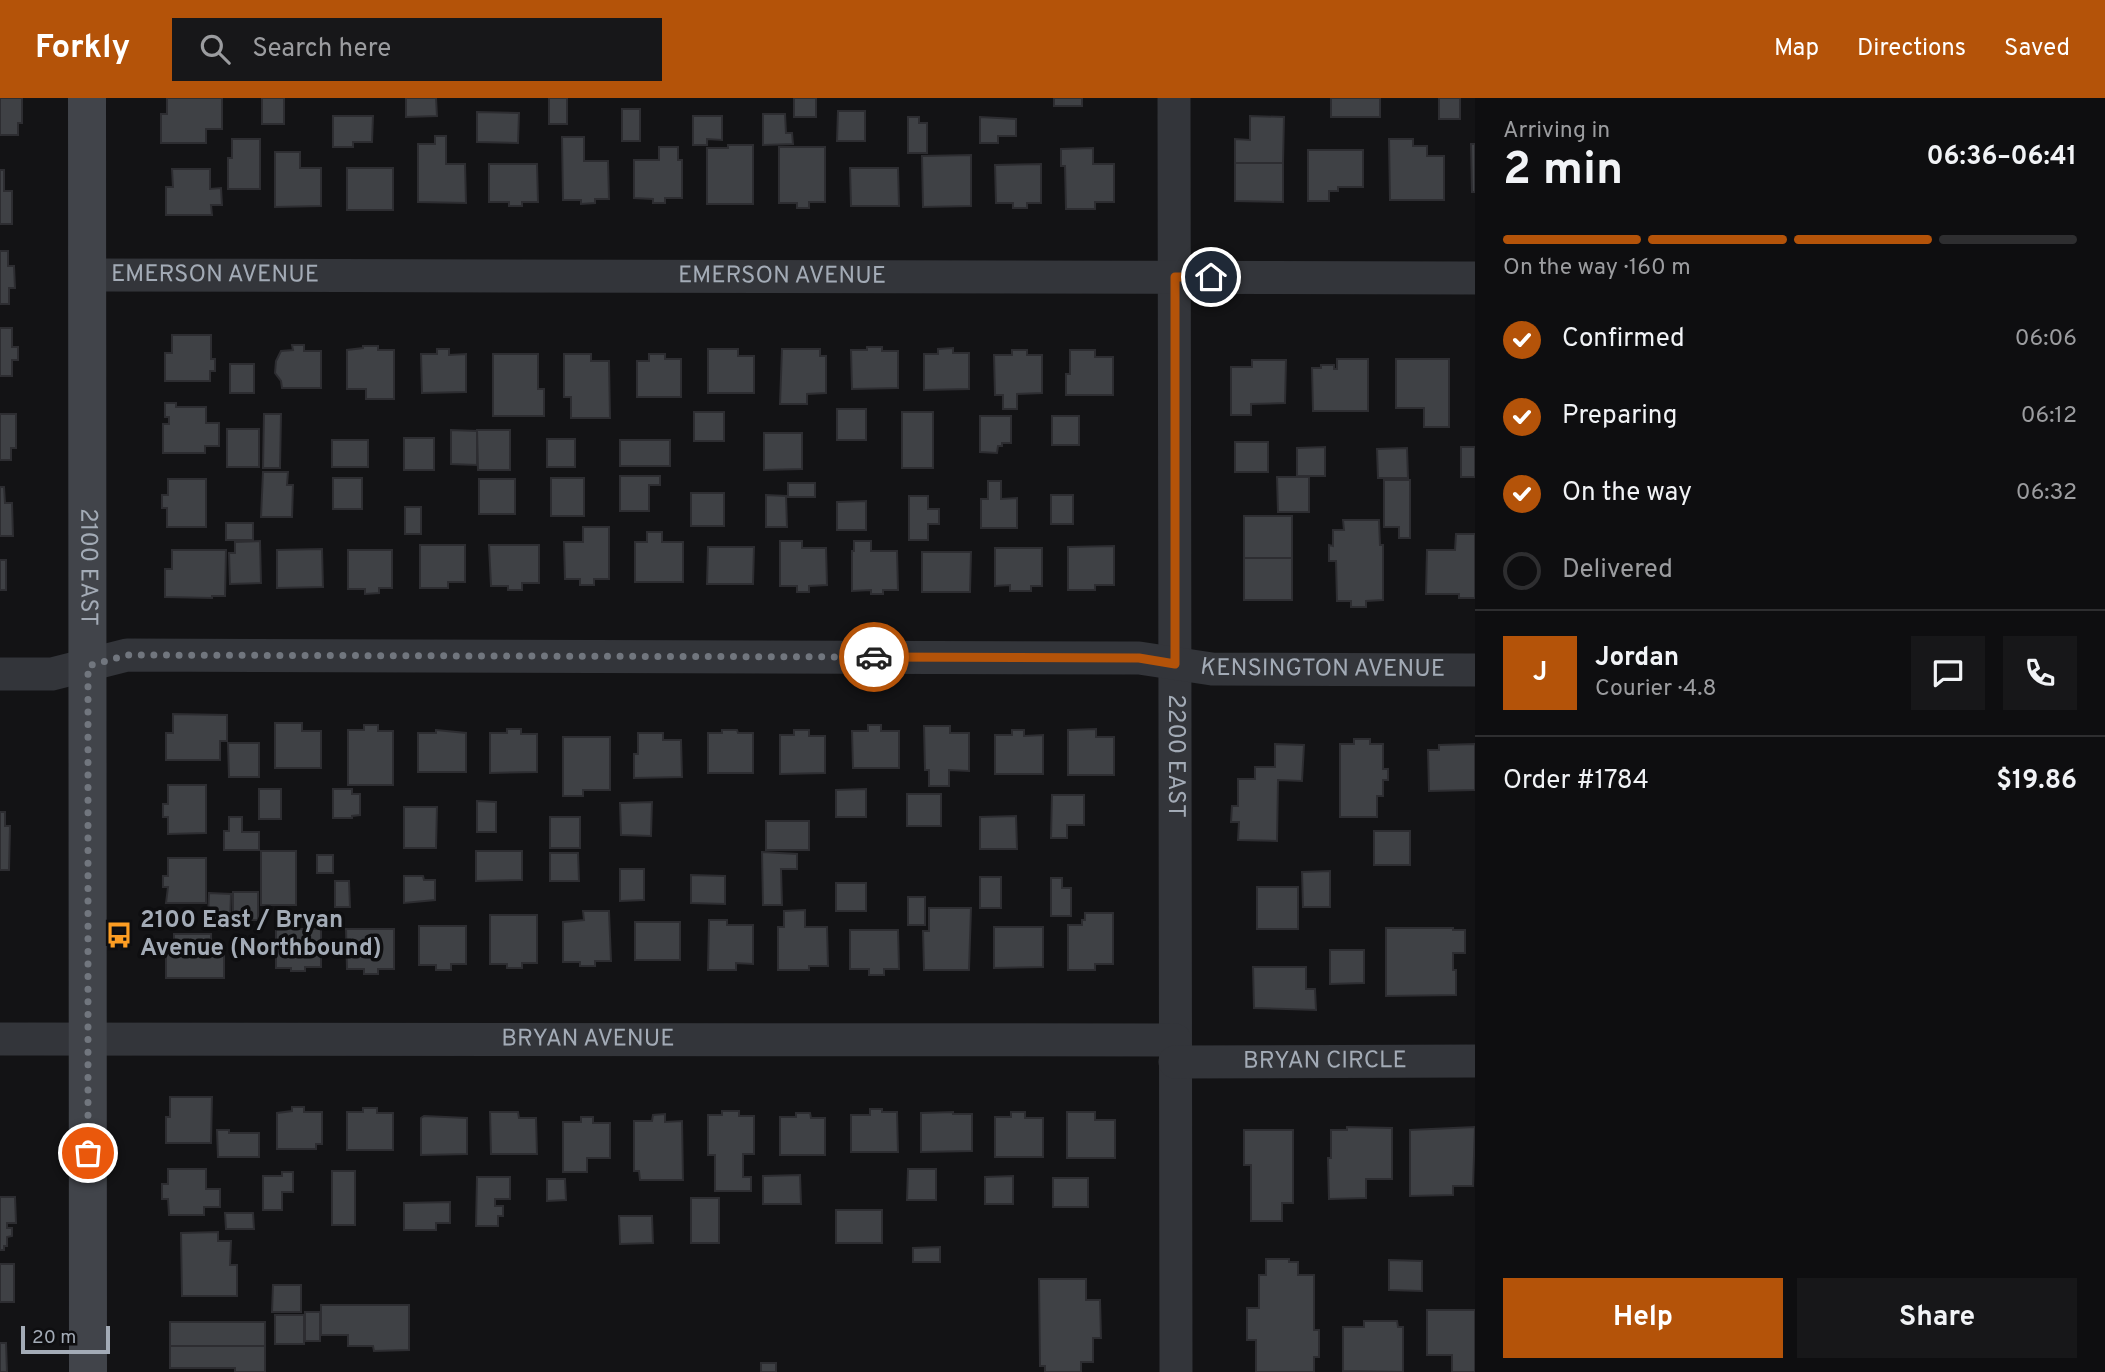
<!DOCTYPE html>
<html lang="en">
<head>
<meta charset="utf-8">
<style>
	body { margin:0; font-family:Overpass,sans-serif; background:#171719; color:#f1f3f6; height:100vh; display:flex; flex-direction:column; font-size:26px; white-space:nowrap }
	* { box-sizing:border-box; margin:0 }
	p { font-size:23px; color:#9b9c9f }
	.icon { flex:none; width:38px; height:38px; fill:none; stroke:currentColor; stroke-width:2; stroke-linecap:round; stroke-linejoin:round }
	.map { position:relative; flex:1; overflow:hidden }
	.drawer { display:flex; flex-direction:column; background:#0e0e10; width:630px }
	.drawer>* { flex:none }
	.scale { position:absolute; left:21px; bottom:18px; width:89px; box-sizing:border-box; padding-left:7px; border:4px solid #a3abb6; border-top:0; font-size:19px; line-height:24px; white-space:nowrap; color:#a3abb6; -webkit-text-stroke:5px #0e0e10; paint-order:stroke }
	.pin { position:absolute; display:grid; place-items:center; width:60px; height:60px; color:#fff; margin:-30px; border:4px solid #fff; border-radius:50%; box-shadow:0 2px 7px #0007 }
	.courier { position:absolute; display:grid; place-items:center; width:70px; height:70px; margin:-35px; border:5px solid #b45309; border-radius:50%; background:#fff; color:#222; box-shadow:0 2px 9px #0007 }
	.head em { font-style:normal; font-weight:700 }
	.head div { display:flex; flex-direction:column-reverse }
	.head { display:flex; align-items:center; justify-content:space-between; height:119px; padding:0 28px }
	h1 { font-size:46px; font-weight:700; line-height:52px }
	.bar { display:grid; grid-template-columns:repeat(4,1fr); gap:10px 7px; align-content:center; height:84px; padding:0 28px }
	.bar i { height:9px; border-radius:5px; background:#2e2e30 }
	.bar .active { background:#b45309 }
	.bar p { grid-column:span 4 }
	.line { display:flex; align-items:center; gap:18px; padding:0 28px; border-top:2px solid #2e2e30 }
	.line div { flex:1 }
	.round { display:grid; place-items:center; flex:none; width:74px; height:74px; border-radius:0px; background:#171719 }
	ol { padding:0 28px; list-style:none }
	li { display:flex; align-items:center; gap:21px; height:77px }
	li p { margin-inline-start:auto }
	li .icon { padding:7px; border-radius:50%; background:#b45309; color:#fff; stroke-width:4 }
	li:last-child { color:#9b9c9f }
	li i { width:38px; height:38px; border:4px solid #2e2e30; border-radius:50% }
	.action { display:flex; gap:14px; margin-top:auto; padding:14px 28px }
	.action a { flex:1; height:80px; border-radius:0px; background:#b45309; color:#fff; font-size:28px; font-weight:700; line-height:80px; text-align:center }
	.action a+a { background:#171719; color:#f1f3f6 }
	header { display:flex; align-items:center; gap:42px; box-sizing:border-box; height:98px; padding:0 35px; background:#b45309; color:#fff }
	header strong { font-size:33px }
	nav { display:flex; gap:38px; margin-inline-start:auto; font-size:24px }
	.search { width:490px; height:63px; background:#171719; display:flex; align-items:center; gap:18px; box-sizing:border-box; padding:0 24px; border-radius:0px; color:#9b9c9f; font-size:26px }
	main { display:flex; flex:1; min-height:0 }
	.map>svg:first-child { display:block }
	.building { fill:#3f4145; stroke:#2d2d31; stroke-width:2 }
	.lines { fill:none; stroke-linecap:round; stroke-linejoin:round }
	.street { stroke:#33353a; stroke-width:33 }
	.secondary { stroke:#41444a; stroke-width:38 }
	.done { stroke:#71767e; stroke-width:7; stroke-dasharray:0 12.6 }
	.route { stroke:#b45309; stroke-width:9 }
	.labels { text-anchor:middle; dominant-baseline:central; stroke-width:7; stroke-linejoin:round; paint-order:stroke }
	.street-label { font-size:24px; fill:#a3abb6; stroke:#0e0e10 }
	.poi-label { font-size:24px; font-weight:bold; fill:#a3abb6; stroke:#0e0e10; text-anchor:start }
</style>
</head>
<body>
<header>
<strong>Forkly</strong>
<div class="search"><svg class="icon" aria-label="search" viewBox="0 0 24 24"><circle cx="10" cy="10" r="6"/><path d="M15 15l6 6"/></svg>Search here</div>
<nav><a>Map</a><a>Directions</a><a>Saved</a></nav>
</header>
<main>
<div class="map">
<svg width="1475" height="1274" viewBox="0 0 1475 1274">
	<rect width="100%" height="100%" fill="#131315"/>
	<path class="building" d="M0 0H22V25H18V37H0Z
		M167 0H222V31H206V45H161V16H167Z
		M262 0H284V26H262Z
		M406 0H436L437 18 406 19Z
		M549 0H567V26H549Z
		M794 0H816V19H794Z
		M1054 0H1082V8H1054Z
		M1331 0H1380V19H1331Z
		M1439 0H1460V21H1439Z
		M622 11H640V43H622Z
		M838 13H865V43H837Z
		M477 14 519 15 518 45 477 44Z
		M763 16H785L786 35H792L793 46 763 47Z
		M333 18H373L372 44H353V49H333Z
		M693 18H722V42L707 41V47H693Z
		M1250 18 1284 19 1283 65H1235V41L1250 42Z
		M908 19H919V25H927V55H908Z
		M980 19 1016 21V38H998V45H980Z
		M435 38H446V66H465L466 105 418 104V46H435Z
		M562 39H584V63H608L609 101H595V105L581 106V102H563Z
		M232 41H260V91H228V60H232Z
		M1389 41H1413V48H1427V58H1444V102H1390Z
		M1471 46H1475V94H1472Z
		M728 47H753V106H707V50H728Z
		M659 49H678V62H682V100H665V105H653V101L634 100V62H659Z
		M779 49H825V104H809V110H797V105H779Z
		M1093 50V66H1114V104H1095V111H1066L1065 68H1061V51Z
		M1308 52H1363V89H1338V93H1329V103H1308Z
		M275 54H300V70H321V108L275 109Z
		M971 57V108L923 109 922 58Z
		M1235 65H1283V104L1235 103Z
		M489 66H537L538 104H522V108H509V104H489Z
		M1041 66V105H1027V110H1013V105H996L995 67Z
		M347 70H393V112H347Z
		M850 70H898L899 108H851Z
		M172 71H210V91L221 90 222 107H211L212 117H166V89H173Z
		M0 72H4V93H12V126H0Z
		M0 153H8V168H14L15 190H9V206H0Z
		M0 230H12V249H18V262H12V278H0Z
		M172 237H211V261H215V273H210V283H165V255H172Z
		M292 247H304V253H321V290H282L281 283 275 275 276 263 281 253 293 252Z
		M363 248H378V252H394V301H366V291H347V252L363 250Z
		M867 249H882V253H898V290L852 291 851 252H867Z
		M953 250V255H969V291L924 292V256H938V251Z
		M437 251H449V257L466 256V294L422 295 421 256H437Z
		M708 251H738V258H754V295H708Z
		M782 251H820V258H826V295L807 296V306H780Z
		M1012 252H1027V257H1042V295L1017 296V311H1003V297H995L994 257H1012Z
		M1070 252H1095V259H1113V297H1066V276H1070Z
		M493 256H538V291H544V318H493Z
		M564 256H591V263H609L610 320H571V299H564Z
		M649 256H665V261H681V299H637V263H649Z
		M1337 261H1368V313H1313L1312 270H1321V267H1334V271H1337Z
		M1396 261H1449V329H1424V310H1396Z
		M1252 262H1286L1285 305 1251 306V317H1231V269H1252Z
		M230 266H254V295H230Z
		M165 305H176V309H206V325H219V348H205V355H163V326H169V319H165Z
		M837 311H866V342H837Z
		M694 314H724V343H694Z
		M902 314H933V370H902Z
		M0 316H16V350H11V362H0Z
		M264 316H281L280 370H263Z
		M980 318H1011V345H1002V348H998L997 355 980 354Z
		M1052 318H1079V347H1052Z
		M227 331H259V369H227Z
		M451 332 477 333V367L451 366Z
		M477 332H510V372H478Z
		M764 335H802V371L764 372Z
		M404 340H434V372H404Z
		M547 341H575V369H547Z
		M332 342H368V369H332Z
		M620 342H670V368H620Z
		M1235 344H1268V374H1235Z
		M1325 349V378H1297V350Z
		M1461 349H1475V379H1461Z
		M1407 350 1408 380H1378L1377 351Z
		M263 374H288L287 387H293L292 419H261Z
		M620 378H660V387H649V413H620Z
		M1277 379H1309V414H1278Z
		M333 380H362V411H333Z
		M551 380H584V418H551Z
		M168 381H206V429H167V410H162V397H168Z
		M479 381H515V416H479Z
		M1384 382H1410V440H1399V429H1384Z
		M988 383H1001V401L1017 400V430H981V401H988Z
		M788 385H815V399H788Z
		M0 389H4L5 405H12L13 438H0Z
		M691 395H724V428H691Z
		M766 397 786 398 787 429H766Z
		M1051 397H1073V426H1051Z
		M909 398H928V411H939V426H928V442H909Z
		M866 403V432H837V404Z
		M405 409H421V436H405Z
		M1244 418H1292V460H1244Z
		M1343 422H1379L1380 447H1383V502L1366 503V509H1351V503H1337L1336 463H1329V447L1333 448V432H1344Z
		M226 425H253V442H226Z
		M583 429H609V481H594V487H580V481H565L564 444H583Z
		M647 434H662V444H683V484H635V444H647Z
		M1456 436H1475V500H1459V496H1426L1427 452H1455Z
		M260 443 261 485 230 486 229 455H235V444Z
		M780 443H802V450H826L827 487 809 488V494H797V488H780Z
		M854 443H871V453H897L898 492H883V496H871V492L852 493V453H854Z
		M420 447H465V484H448V490H420Z
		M489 447H539V485H522V492H508V488H491Z
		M1114 448V487H1095V492H1068V449Z
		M708 449H754L753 486H707Z
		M995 450H1042V488H1031V493H1010V487L995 488Z
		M322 451 323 489 277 490V452Z
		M172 452H226L225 498H212V500L165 499V471H172Z
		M348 452H392V490H379V495L365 496V491H348Z
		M922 454H971L970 494H922Z
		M1244 460H1292V502H1244Z
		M0 462H6V492H0Z
		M173 616 227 617V643H220V662H166V635H173Z
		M275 625H302V633H321V670H275Z
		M364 627H378V633H393V687H348V632H364Z
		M868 627H881V633H899V670H853L852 633H868Z
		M924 628H950V635H969V673L949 672V688H929V672H925Z
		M507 631H521V636H537V674L490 675V635H507Z
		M1096 631V639H1114V677H1068V632Z
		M436 632 466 635V674H418V635H436Z
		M722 632H737L738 635H753V675H708V635H722Z
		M794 632H809V638H825V675L780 676V637H794Z
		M1012 632H1024V638L1043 637V676H995V637H1012Z
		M638 635H663V642H681L682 679 634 680V656H638Z
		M563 639H610V692H583V698H563Z
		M1354 641H1370V646H1383V671H1388V682H1383V698H1377V719H1340V646H1354Z
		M228 645H259V679H229Z
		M1275 646 1304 647 1302 683 1278 682 1277 743 1238 742 1239 724H1231L1232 708H1238V681H1255V669H1275Z
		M1475 646V692L1429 693 1428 652H1439V647Z
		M168 687H206V735L168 736V719H163V706H168Z
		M259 691H281V721H259Z
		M333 691H352V696H360V717L352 718V720H333Z
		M866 691V719H836V692Z
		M907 696H941V728H907Z
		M1052 697H1084V727H1067V740H1051Z
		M477 703 496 704V734H477Z
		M652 704 651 738 621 737 620 705Z
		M404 709H437L436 750H404Z
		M0 714H5V728H10L9 772H0Z
		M1016 718 1017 751H980V719Z
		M229 719H242V734H259V752H224V733H229Z
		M550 719H580V750H550Z
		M766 723H809V752H766Z
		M1374 733H1410V767H1374Z
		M261 753H296V807H261Z
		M476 753H522V782L476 783Z
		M762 754 797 756V771H781L782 807H763Z
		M550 755H578L579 783H550Z
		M317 757H333V775H317Z
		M168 760H206V805H166L168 789H163V778H168Z
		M620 771H644V802L620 803Z
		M1330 773V809H1303L1302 774Z
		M691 777 725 778V806L691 805Z
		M404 778H423L424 782H435V802L404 805Z
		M980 779H1001V810H980Z
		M1051 780H1062V790H1071V818H1051Z
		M335 783H349L350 809H335Z
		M836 785H866V813H836Z
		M1257 789H1298V831H1257Z
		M233 794H258V822H233Z
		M209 795 231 796 230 823 208 822Z
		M908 799H925V827H908Z
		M929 810H971L969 872H924L923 833H929Z
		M805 812V829H827L828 868H809V872H778V829H784V813Z
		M583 813H609L611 863H595V868H580V864H563V824L584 822Z
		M1085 815H1113V866H1095V872H1068V827H1082V822H1085Z
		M490 817H537V865H522V870H507V866H490Z
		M709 822H727V827H753V866L736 865V872H708Z
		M635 824H680V862H635Z
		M419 828H466V866H451V872H436V867H419Z
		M994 829H1043V869L994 870Z
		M1386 830H1453V832H1465V855H1453V872H1456V897L1386 898Z
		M276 831H321V869H305V873H291V870H276Z
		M346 831H394V871H378V876H364V871H347Z
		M850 832H898L899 871H884V877H869V871H850Z
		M174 836H211V852H224V880H166V851L174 850Z
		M1330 852H1364V885L1330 886Z
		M1253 869H1306V891H1315L1316 912 1254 910Z
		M170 999H212L211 1045H166V1019H170Z
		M292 1009H304V1014H322V1046H316V1051H277V1015L292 1013Z
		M363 1010H377V1015H393V1052H347V1014H363Z
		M870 1011H882V1014H897L898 1054H851V1017H870Z
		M722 1013H739V1018H754V1056H743V1079H751V1093H715V1057H708V1017H722Z
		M490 1014H518L519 1020H536L537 1056H491Z
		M953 1014V1016H972V1053L921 1054V1015Z
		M1011 1014H1025V1020H1043V1059H995V1019H1011Z
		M1067 1014H1095V1022H1115V1060H1067Z
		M796 1015H810L811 1020H825V1057H780V1019H796Z
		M665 1016V1024L682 1023 683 1082H640L639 1073H634V1023H652L653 1017Z
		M424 1018 467 1020V1056L421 1057V1020Z
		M581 1019H593V1025H610V1060H587V1074H563V1024H581Z
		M1347 1029 1392 1030V1081H1366V1100L1329 1101 1328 1060H1331V1032H1347Z
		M1475 1029 1473 1088H1453V1097L1410 1098V1032Z
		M217 1032H229V1035H259V1059H218Z
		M1244 1032H1293V1105H1282V1123H1251V1067H1244Z
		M168 1071H206V1091H220V1109H204V1117H169L168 1101H162V1086H168Z
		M908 1071H936V1102H907Z
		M332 1073H355V1127H332Z
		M282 1074H293V1094H282V1112H263V1078H282Z
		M800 1077 801 1106H763V1078Z
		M1013 1078V1106H985V1079Z
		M477 1079H510V1101H495V1108H503V1118H498V1128H476Z
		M1053 1080H1088V1109H1053Z
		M547 1081H565L566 1102 547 1103Z
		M0 1099H15L16 1125H7V1130H12V1138L7 1139V1148H4V1152H0Z
		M691 1100H719V1145H691Z
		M450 1104V1125H436V1132H404V1105Z
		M836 1112H882V1145H836Z
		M225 1115H253L254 1131H226Z
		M619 1118H652L653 1145 620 1146Z
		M218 1134V1143H231L230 1167H237V1198H182L181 1135Z
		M940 1149V1164H913V1150Z
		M1266 1161H1289V1164H1298V1177H1314V1232H1319V1259H1314V1274H1256V1242H1247V1210H1259V1177H1266Z
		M1389 1162 1422 1163V1193L1389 1192Z
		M0 1166H14V1204H0Z
		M1039 1181H1086V1202H1100L1101 1240H1093V1264H1081V1274H1045V1268H1040Z
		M273 1187H301V1214H272Z
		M321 1207H409V1252L374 1253 373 1248H348V1237H321Z
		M1427 1212H1475V1274H1452V1257H1427Z
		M305 1214H320V1243H305Z
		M275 1217H304V1246H275Z
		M1364 1223H1397L1398 1229H1403V1274L1343 1273V1229H1364Z
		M170 1224H265V1248H170Z
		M0 1245H6L7 1274H0Z
		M170 1248H265V1274H235V1270H170Z
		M761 1265H776V1274H761Z"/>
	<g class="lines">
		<g class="street">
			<path id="s1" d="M1174 0 1176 1274"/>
			<path id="s2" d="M87 177 1475 180"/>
			<path id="s3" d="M0 576H52L127 557 1139 560 1212 571 1475 572"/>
			<path id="s4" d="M0 941 1175 942"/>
			<path id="s5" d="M1175 964 1475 963"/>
		</g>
		<path class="secondary" id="s6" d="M87 0 88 1274"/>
	</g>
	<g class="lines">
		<path class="done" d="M88 1055V568L127 557 874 559"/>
		<path class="route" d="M874 559 1139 560 1175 566V179H1211"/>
	</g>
	<defs>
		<g id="bus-bare" transform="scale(2.1)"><path d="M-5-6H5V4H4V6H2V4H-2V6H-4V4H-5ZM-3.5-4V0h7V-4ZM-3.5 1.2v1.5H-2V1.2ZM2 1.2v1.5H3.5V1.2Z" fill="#fc9d23" stroke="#0e0e10" stroke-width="2.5" paint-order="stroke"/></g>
	</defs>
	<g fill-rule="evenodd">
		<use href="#bus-bare" x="119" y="837"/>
	</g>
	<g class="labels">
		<g class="street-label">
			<text stroke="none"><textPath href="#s2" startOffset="128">EMERSON AVENUE</textPath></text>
			<text stroke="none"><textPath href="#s2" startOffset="695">EMERSON AVENUE</textPath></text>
			<text stroke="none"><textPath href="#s6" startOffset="469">2100 EAST</textPath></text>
			<text stroke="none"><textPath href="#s3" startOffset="1326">KENSINGTON AVENUE</textPath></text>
			<text stroke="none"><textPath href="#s1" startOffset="658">2200 EAST</textPath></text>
			<text stroke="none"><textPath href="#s4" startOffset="588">BRYAN AVENUE</textPath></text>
			<text stroke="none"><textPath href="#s5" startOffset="150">BRYAN CIRCLE</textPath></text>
		</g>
		<g class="poi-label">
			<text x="140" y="823">2100 East / Bryan<tspan x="140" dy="28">Avenue (Northbound)</tspan></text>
		</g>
	</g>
</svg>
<div class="scale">20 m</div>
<div class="pin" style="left:88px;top:1055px;background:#ea580c"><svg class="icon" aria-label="bag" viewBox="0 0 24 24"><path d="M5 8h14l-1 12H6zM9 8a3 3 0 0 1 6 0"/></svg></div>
<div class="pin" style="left:1211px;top:179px;background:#1f2937"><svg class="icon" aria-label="home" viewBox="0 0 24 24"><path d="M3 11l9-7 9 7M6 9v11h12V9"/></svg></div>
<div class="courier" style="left:874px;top:559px"><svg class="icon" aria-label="car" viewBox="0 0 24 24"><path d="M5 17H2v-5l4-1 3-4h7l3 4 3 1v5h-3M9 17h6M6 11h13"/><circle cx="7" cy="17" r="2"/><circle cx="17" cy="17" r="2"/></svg></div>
</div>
<section class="drawer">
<div class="head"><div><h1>2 min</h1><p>Arriving in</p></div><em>06:36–06:41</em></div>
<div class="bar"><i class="active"></i><i class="active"></i><i class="active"></i><i></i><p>On the way · 160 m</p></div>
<ol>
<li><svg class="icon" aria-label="check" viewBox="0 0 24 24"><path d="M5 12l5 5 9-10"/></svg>Confirmed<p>06:06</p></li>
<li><svg class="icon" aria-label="check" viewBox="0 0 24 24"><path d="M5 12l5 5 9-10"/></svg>Preparing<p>06:12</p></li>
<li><svg class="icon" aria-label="check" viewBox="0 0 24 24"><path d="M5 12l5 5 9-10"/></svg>On the way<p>06:32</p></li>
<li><i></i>Delivered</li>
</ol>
<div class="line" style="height:126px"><b class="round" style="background:#b45309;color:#fff">J</b><div><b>Jordan</b><p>Courier · 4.8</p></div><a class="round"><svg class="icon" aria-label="chat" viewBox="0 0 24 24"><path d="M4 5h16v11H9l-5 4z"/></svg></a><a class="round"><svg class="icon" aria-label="phone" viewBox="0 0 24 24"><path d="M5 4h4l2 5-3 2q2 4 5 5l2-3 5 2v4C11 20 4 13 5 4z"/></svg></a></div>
<div class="line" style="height:91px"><div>Order #1784</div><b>$19.86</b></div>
<div class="action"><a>Help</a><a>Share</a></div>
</section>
</main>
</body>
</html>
